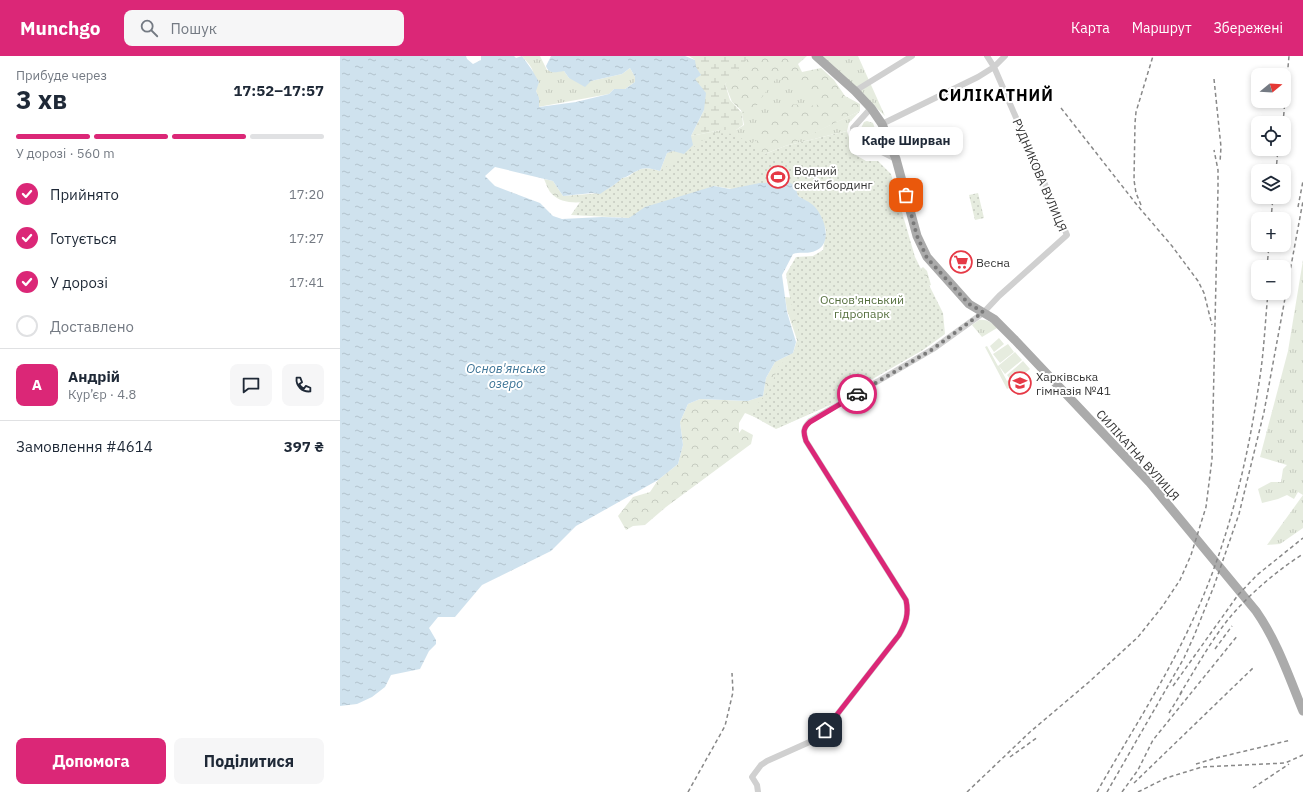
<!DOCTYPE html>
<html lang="uk">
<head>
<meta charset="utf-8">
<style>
	body { margin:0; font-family:"IBM Plex Sans",sans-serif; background:#f6f6f7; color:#1f2937; height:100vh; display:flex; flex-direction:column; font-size:15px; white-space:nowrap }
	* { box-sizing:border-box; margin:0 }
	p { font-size:13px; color:#747a83 }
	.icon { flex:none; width:22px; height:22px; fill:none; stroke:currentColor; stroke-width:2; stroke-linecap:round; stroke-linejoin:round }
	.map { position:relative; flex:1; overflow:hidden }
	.drawer { display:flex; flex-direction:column; background:#fff; width:340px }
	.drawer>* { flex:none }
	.needle { width:26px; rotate:72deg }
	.tools { position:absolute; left:911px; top:12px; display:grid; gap:8px }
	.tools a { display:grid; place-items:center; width:40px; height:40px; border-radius:8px; background:#fff; box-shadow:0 2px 6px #0003; font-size:20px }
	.pin { position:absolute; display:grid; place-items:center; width:34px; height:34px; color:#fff; margin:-17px; border-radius:8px; box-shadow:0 2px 6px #0006 }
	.courier { position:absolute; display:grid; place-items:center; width:40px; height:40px; margin:-20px; border:3px solid #db2777; border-radius:50%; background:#fff; color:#222; box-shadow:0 1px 5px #0007 }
	.bubble { position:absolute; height:28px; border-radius:8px; background:#fff; box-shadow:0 2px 6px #0003; font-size:13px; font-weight:800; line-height:28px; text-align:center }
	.summary em { font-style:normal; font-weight:800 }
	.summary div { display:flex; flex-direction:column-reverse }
	.summary { display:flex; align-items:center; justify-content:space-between; height:68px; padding:0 16px }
	h1 { font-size:26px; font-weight:800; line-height:30px }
	.bar { display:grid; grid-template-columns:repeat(4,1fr); gap:6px 4px; align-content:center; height:48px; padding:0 16px }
	.bar i { height:5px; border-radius:3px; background:#e0e1e3 }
	.bar .selected { background:#db2777 }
	.bar p { grid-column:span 4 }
	.line { display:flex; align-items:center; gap:10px; padding:0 16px; border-top:1px solid #e0e1e3 }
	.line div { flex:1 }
	.round { display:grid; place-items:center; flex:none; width:42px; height:42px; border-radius:8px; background:#f6f6f7 }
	ol { padding:0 16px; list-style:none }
	li { display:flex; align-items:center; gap:12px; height:44px }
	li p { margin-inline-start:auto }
	li .icon { padding:4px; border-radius:50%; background:#db2777; color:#fff; stroke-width:4 }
	li:last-child { color:#747a83 }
	li i { width:22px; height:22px; border:2px solid #e0e1e3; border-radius:50% }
	.primary-button { display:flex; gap:8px; margin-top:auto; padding:8px 16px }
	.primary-button a { flex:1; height:46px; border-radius:8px; background:#db2777; color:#fff; font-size:16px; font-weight:800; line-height:46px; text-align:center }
	.primary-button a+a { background:#f6f6f7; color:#1f2937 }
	header { display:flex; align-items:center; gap:24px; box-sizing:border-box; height:56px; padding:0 20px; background:#db2777; color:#fff }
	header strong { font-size:19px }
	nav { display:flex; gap:22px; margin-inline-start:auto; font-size:14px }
	.search { width:280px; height:36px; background:#f6f6f7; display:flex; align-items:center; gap:10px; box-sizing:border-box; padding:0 14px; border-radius:8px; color:#747a83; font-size:15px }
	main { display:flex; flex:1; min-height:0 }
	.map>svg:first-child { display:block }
	.grass { fill:url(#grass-tufts) }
	.forest { fill:url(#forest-crowns) }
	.wetland { fill:url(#wetland-marsh) }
	.park { fill:url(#park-dots) }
	.garden { fill:#e6ecdf }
	.water { fill:url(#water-ripples) }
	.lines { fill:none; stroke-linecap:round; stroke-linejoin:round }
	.street { stroke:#d0d0d0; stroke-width:6 }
	.primary { stroke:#ababab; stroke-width:9 }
	.rail { stroke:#888; stroke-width:1.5; stroke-dasharray:4 3; stroke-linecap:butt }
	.done { stroke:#7a7a7a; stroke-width:4; stroke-dasharray:0 7.2 }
	.route { stroke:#db2777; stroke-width:5 }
	.labels { text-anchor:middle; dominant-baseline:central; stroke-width:4; stroke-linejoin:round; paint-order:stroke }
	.poi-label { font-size:12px; fill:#333; stroke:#fff; text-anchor:start }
	.street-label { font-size:12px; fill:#333; stroke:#fff }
	.park-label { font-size:12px; fill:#56703f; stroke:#fff }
	.water-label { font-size:13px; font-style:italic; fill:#3f7597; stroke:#fff }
	.district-label { font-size:16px; font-weight:bold; letter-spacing:1px; fill:#000; stroke:#fff }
</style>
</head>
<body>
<header>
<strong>Munchgo</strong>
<div class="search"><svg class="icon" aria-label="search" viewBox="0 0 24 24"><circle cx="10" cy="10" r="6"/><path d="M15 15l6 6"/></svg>Пошук</div>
<nav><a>Карта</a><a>Маршрут</a><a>Збережені</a></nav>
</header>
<main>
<section class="drawer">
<div class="summary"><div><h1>3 хв</h1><p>Прибуде через</p></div><em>17:52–17:57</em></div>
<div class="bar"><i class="selected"></i><i class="selected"></i><i class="selected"></i><i></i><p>У дорозі · 560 m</p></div>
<ol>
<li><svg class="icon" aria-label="check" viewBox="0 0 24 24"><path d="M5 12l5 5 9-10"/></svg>Прийнято<p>17:20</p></li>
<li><svg class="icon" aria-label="check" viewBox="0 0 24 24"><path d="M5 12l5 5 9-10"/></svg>Готується<p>17:27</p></li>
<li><svg class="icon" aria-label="check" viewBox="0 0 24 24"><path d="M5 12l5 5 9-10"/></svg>У дорозі<p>17:41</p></li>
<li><i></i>Доставлено</li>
</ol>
<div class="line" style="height:72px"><b class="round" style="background:#db2777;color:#fff">А</b><div><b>Андрій</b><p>Кур’єр · 4.8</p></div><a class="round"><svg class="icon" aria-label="chat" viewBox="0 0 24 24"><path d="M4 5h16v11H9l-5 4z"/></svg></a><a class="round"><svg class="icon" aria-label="phone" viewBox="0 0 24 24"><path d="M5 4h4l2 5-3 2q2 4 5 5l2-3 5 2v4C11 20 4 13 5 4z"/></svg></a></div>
<div class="line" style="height:52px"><div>Замовлення #4614</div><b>397 ₴</b></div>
<div class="primary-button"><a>Допомога</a><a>Поділитися</a></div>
</section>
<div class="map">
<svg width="963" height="736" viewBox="0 0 963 736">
	<defs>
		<pattern id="grass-tufts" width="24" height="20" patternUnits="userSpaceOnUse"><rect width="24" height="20" fill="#e6ecdf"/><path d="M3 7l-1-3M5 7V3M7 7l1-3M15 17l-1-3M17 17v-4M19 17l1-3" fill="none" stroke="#c6cbc0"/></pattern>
		<pattern id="forest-crowns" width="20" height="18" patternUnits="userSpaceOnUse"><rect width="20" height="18" fill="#e6ecdf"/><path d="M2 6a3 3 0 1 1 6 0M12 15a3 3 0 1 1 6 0" fill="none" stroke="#c6cbc0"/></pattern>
		<pattern id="wetland-marsh" width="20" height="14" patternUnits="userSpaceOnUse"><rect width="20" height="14" fill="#e6ecdf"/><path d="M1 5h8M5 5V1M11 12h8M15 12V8" fill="none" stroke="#c6cbc0"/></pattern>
		<pattern id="park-dots" width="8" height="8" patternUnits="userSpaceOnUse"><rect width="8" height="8" fill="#e6ecdf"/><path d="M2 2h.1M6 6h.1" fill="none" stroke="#c6cbc0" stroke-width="1.8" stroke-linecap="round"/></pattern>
		<pattern id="water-ripples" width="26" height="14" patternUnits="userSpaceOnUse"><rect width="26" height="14" fill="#cfe2ee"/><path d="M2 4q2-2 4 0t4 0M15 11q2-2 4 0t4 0" fill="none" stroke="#b2c2cd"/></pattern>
	</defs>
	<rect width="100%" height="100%" fill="#fff"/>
	<path class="grass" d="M182 0H200L207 14 224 15 229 22 251 25 282 18 290 12 295 21V26L285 33H274L269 38 198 51C198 46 194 17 192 13 190 8 185 4 182 0Z
		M482 0H518L545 60Z
		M431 16 459 24 486 49 417 85 400 92 320 115 327 97 333 95 351 80 381 74H396L404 69 401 52Z
		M520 55 509 67 507 75 445 90Z
		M527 65 533 67 539 84 536 88 532 89 528 87 521 72 524 66Z
		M963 204V472L940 488 927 489 963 439 958 436 954 443 947 439 938 443 922 447 918 433 931 426H941L943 413 947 409 920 401 948 295Z
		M639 264C647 263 651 266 657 272L642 281 632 269Z"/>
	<path class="forest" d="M406 0H467L458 8 462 16 481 12 494 24 505 40 520 48V55L453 87 401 107 396 89 417 85C422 67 431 52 451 49 455 48 459 49 463 50 469 50 476 49 482 48 465 33 458 27 436 23 432 28 428 33 424 38 417 50 417 52 403 56L392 46 385 28Z
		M204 123 213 125 223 140 261 137 266 143C249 145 224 152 211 137 208 134 206 127 204 123Z
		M583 211 587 215 591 229 588 230 578 215Z
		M445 241 455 242 528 321 525 328 509 336 495 347 438 372 434 369 405 357 399 367V377L402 373 413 379 411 388 326 451 305 469 293 470 286 474 278 460 293 441 310 436 318 424 338 408 343 389 340 366 348 348 360 343 408 345 423 340 426 322 435 306 453 297 457 284 447 254Z"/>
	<path class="wetland" d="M349 0H409L399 14 385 28 390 44 402 57 403 69 396 74H381L351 80 364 54 355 23V4Z"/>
	<path class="park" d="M507 75 514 98 526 105H538L551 118 575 201 603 257 605 278 583 294 482 352 436 373 409 358 430 333 438 311 453 297 461 286 449 237 446 218 456 201 473 200 483 194 486 174 478 157 473 150 458 140 449 126 392 133 374 130 289 162 231 159 240 146 239 139C244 139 250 139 255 138 263 136 277 128 282 122 291 121 290 118 297 115 305 110 312 113 320 115L373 77 395 78 425 98 445 90Z
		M638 137 644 162 635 164 629 139Z"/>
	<path class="garden" d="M659 282 664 288 654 296 650 290Z
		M668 288 674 296 660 307 653 298Z
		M647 290 658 310 675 296 682 304 665 318 659 310 667 325 670 323 667 319 683 305 690 313 673 327 672 326 674 329 667 333 645 291Z"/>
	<path class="water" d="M0 0H126L127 3 133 8 141 4V0H174L176 2 182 0 192 14 199 26 196 35 199 42V51L236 46 269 38 274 33H285L295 26V21L290 12 282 18 251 25 245 31 229 22 224 15C216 16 209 19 206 10L211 0H345L355 4 356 11 361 19 355 23 366 37 364 54 351 80 353 89 344 98 333 95 327 97 320 115C312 113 305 110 297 115 291 117 289 121 282 122 276 129 268 132 260 138L252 137 223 140 213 125 155 111 145 120 155 130 200 147 213 160 222 163 262 161 289 162 305 151 374 130 390 133 420 127 449 126 455 130 458 140C463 143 470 146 474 150 484 160 493 186 477 194 468 199 462 195 453 198L442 219 447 256 456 286 453 297 435 306 426 322 423 340 408 345 360 343 348 348 340 366 343 389 338 408 318 424 236 470 211 495 142 529 115 561H98L89 572 96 584V588L89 595 80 613 51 619 45 631 32 641 17 648 0 650Z"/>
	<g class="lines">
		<path class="street" d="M515 35 572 0
			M531 52 513 72 514 85 523 95 542 96 556 103
			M542 68 638 21 654 11 665 0
			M418 736 417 729 412 721 421 709 427 705 474 684 485 674 559 579C566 567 569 558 566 544L466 385C463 376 463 372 470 365L593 293 643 257 659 240 727 179 654 11 647 0"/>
		<path class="primary" d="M476 0 515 35 531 52 542 68 556 103 577 180 587 201 629 248 654 263 675 284 810 427 916 555C937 585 949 621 963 655"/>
		<path class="rail" d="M874 23 881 91 880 106
			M721 52 797 149 832 190 858 225 864 237 872 269
			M943 67 949 0
			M936 115 938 93
			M801 149 796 137 794 124 795 67 796 56 813 0
			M958 151 963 125
			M931 163 933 141
			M927 211 929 189
			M875 593 892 570
			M833 630 898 539 917 519 963 482
			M840 638C858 609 877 573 901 549 919 530 941 512 963 498
			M829 657 843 634
			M670 701 698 681
			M856 708 876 702 951 684
			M794 727 913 612
			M913 732 949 708
			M348 736 385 670 393 636 392 617
			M627 736 690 676 749 626 798 581 822 551 840 524 851 499 866 451 872 403 878 133V114L874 94
			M757 736C788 681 823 628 850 570 886 494 907 410 919 327 924 297 925 267 928 237
			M767 736 844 602 854 580 874 530 899 458 924 356 963 145
			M782 736 798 714 813 684 898 579
			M798 736 826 722 862 711 945 707 963 699"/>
	</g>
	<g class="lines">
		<path class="done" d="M517 338 593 293 643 256 629 248 587 202 577 180 566 139"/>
		<path class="route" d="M485 674 559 579C566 567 569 558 566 544L466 385C463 376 463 372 470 366L517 338"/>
	</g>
	<defs>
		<g id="stadium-ring" transform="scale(1.15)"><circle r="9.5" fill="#fff" stroke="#e63946" stroke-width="1.5"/><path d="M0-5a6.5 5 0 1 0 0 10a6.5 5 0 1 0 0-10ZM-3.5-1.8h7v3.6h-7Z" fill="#e63946"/></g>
		<g id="supermarket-ring" transform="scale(1.15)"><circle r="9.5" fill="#fff" stroke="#e63946" stroke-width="1.5"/><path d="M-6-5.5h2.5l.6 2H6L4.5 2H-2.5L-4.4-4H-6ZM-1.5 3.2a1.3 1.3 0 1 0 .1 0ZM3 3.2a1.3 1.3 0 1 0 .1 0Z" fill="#e63946"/></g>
		<g id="school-ring" transform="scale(1.15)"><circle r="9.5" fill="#fff" stroke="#e63946" stroke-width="1.5"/><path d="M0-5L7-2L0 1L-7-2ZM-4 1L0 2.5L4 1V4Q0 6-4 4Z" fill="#e63946"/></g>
	</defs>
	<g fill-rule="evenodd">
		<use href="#stadium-ring" x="438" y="121"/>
		<use href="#supermarket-ring" x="621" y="206"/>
		<use href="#school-ring" x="680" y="327"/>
	</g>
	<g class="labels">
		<g class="poi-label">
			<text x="454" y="114">Водний<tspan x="454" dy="14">скейтбординг</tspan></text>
			<text x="636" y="206">Весна</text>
			<text x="696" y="320">Харківська<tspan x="696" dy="14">гімназія №41</tspan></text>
		</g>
		<g class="street-label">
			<text transform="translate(700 119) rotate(67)">РУДНИКОВА ВУЛИЦЯ</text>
			<text transform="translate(798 399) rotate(48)">СИЛІКАТНА ВУЛИЦЯ</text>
		</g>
		<g class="park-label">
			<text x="522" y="243">Основ'янський<tspan x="522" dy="14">гідропарк</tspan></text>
		</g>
		<g class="water-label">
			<text x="166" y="312">Основ'янське<tspan x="166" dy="15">озеро</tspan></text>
		</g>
		<g class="district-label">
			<text x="656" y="39">СИЛІКАТНИЙ</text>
		</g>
	</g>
</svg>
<div class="tools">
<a><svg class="needle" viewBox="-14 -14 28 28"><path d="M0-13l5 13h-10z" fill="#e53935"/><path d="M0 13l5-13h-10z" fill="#747a83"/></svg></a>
<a><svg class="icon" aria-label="locate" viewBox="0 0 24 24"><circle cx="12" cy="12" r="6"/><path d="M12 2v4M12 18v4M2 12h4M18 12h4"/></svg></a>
<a><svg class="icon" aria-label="layers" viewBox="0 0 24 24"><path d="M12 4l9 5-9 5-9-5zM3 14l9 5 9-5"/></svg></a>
<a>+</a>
<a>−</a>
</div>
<div class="pin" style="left:566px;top:139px;background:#ea580c"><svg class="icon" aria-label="bag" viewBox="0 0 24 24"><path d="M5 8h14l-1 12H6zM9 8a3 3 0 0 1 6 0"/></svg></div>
<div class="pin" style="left:485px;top:674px;background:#1f2937"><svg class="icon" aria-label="home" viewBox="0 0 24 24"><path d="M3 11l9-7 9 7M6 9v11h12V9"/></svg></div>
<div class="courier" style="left:517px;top:338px"><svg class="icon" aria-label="car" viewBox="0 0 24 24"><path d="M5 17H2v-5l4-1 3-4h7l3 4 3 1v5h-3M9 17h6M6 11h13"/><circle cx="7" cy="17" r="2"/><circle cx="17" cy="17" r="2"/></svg></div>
<div class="bubble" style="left:509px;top:71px;width:114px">Кафе Ширван</div>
</div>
</main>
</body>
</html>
